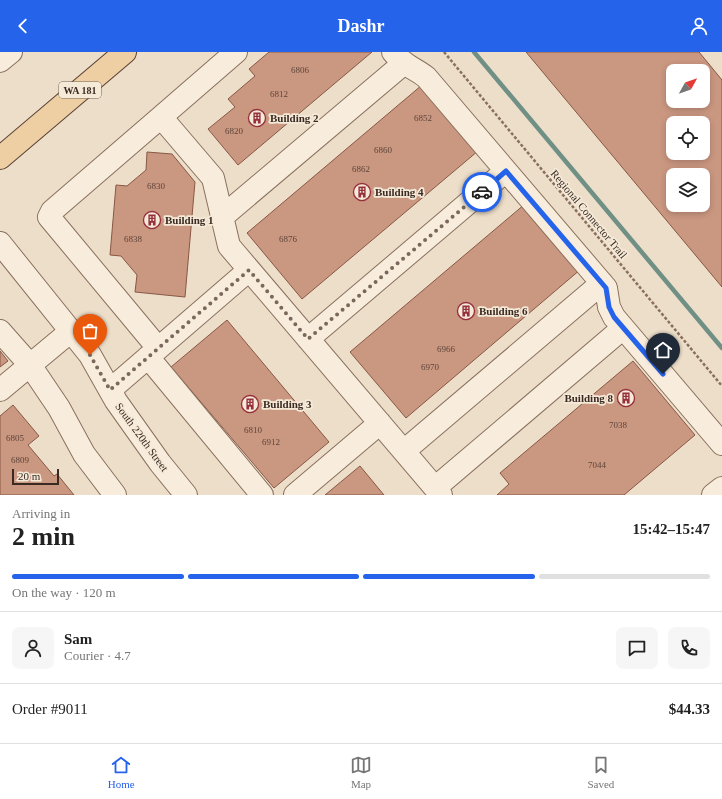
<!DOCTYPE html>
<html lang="en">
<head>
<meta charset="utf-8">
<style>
	body { margin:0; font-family:Georgia,serif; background:#f6f6f6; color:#222; height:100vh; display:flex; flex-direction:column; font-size:15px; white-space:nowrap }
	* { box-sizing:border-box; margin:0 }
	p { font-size:13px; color:#767676 }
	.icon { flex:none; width:22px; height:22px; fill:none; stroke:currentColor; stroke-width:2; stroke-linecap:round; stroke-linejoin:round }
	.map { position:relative; height:443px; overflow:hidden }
	.drawer { display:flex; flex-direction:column; background:#fff; flex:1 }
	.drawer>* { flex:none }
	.needle { width:26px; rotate:50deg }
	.fabs { position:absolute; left:666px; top:12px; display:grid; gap:8px }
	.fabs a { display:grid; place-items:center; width:44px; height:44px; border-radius:8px; background:#fff; box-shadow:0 2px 6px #0003; font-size:20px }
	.scale { position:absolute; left:12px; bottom:10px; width:47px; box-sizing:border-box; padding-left:4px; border:2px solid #3a2a21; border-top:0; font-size:11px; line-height:14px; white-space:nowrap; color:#3a2a21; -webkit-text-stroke:3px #f5e9d8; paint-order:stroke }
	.pin { position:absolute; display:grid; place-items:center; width:34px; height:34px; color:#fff; margin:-41px -17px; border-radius:50% 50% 50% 0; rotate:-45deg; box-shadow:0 0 4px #0007 }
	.pin .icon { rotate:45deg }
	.courier { position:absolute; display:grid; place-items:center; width:40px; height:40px; margin:-20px; border:3px solid #2563eb; border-radius:50%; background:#fff; color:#222; box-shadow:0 1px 5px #0007 }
	.overview em { font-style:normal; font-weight:600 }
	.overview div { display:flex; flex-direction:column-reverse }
	.overview { display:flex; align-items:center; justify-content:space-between; height:68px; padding:0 12px }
	h1 { font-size:26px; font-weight:600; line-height:30px }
	.bar { display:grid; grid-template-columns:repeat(4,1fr); gap:6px 4px; align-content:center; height:48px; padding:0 12px }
	.bar i { height:5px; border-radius:3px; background:#e0e0e0 }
	.bar .active { background:#2563eb }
	.bar p { grid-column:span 4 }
	.line { display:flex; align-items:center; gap:10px; padding:0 12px; border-top:1px solid #e0e0e0 }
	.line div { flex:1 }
	.round { display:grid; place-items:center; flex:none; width:42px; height:42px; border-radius:8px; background:#f6f6f6 }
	header { display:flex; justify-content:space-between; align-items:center; height:52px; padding:0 12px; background:#2563eb; color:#fff; font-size:18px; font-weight:600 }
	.menu { display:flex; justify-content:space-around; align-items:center; height:56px; border-top:1px solid #e0e0e0; background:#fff; font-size:11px; color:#767676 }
	.menu a { display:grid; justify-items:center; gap:2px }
	.menu .active { color:#2563eb }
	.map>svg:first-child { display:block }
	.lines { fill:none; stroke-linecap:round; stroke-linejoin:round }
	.stream { stroke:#709085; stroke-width:4.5 }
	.building { fill:#ca9781; stroke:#875845; fill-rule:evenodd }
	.minor-casing { stroke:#89705e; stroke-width:24 }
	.major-casing { stroke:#573f32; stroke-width:24 }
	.path { stroke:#89705e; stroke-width:2.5; stroke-dasharray:3 2; stroke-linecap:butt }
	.minor { stroke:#f8eddc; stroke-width:22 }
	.major { stroke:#eecea3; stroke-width:22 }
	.done { stroke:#79695c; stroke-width:4; stroke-dasharray:0 7.2 }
	.route { stroke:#2563eb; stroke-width:5 }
	.labels { text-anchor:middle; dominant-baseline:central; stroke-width:3.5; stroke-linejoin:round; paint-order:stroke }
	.number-label { font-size:9px; fill:#5e4539 }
	.shield { fill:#f5e9d8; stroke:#726358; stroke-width:1 }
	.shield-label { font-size:10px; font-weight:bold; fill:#3a2a21 }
	.poi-label { font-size:11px; font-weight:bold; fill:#3a2a21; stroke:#f5e9d8; text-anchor:start }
	.street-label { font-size:11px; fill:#3a2a21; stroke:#f5e9d8 }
</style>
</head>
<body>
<header><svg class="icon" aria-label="back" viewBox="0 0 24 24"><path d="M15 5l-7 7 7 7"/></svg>Dashr<svg class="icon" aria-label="person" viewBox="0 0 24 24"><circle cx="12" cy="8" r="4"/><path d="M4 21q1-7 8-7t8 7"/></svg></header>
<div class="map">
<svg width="722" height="443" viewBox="0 0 722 443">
	<rect width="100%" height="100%" fill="#eddec9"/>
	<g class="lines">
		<path class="stream" d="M474 0 722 296"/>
	</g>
	<path class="building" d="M269 0H372L238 113 208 77 235 55 228 47 255 24 249 17Z
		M526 0H699L722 28V235ZM673 19H703V49H673ZM673 71H703V101H673ZM673 123H703V153H673Z
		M422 33 478 99 302 247 247 181Z
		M147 100 172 102 195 130 185 245 135 240 137 223 121 204 110 203 116 133 127 134 146 118Z
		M525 152 581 217 406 366 350 300Z
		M227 268 329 390 274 436 171 315Z
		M0 299 8 309 0 315Z
		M633 309 695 383 624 443H497L509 432 500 421Z
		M13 353 39 384 28 393 54 424 57 422 74 443H0V364Z
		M360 414 384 443H325Z"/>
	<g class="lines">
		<g class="minor-casing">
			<path id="minor" d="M393 0C404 14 413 15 426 25L606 236 609 255 614 265 722 392
				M0 9 11 0
				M161 65 236 0
				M222 165 403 12
				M0 191 90 303 116 349 160 411 186 443
				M0 279 30 313 59 356 84 402 115 443
				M308 287 506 119
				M158 296 49 165 52 159 161 65 213 126 229 194 441 443
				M148 305 262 443
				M0 338 71 279
				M110 338 249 218
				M404 399 602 231
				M435 436 623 276
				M295 443 380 371
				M713 443 722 436"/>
		</g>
		<g class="major-casing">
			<path id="major" d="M0 106 125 0"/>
		</g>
		<path class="path" d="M444 0 722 334"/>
		<use href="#minor" class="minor"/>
		<use href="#major" class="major"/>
	</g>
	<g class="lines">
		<path class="done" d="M90 303 110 338 249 218 308 287 482 140"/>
		<path class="route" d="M482 140 506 119 606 236 609 255 614 265 663 322"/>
	</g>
	<defs>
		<g id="building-ring" transform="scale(0.9)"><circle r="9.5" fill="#f5e9d8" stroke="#96303c" stroke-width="1.5"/><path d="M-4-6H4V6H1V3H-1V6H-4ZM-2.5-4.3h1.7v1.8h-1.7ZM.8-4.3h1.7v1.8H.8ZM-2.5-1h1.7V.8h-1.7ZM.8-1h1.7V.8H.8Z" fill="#96303c"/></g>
	</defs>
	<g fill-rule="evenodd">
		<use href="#building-ring" x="257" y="66"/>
		<use href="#building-ring" x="362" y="140"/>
		<use href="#building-ring" x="152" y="168"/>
		<use href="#building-ring" x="466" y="259"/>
		<use href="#building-ring" x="626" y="346"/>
		<use href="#building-ring" x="250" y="352"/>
	</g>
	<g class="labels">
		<g class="number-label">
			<text x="300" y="18">6806</text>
			<text x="279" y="42">6812</text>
			<text x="423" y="66">6852</text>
			<text x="234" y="79">6820</text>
			<text x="383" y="98">6860</text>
			<text x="361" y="117">6862</text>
			<text x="156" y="134">6830</text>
			<text x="133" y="187">6838</text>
			<text x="288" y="187">6876</text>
			<text x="446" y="297">6966</text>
			<text x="430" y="315">6970</text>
			<text x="618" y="373">7038</text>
			<text x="253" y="378">6810</text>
			<text x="15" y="386">6805</text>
			<text x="271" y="390">6912</text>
			<text x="20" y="408">6809</text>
			<text x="597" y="413">7044</text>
		</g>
		<rect class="shield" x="59" y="30" width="42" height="16" rx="3"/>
		<g class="shield-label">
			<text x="80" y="38">WA 181</text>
		</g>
		<g class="poi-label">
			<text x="270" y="66">Building 2</text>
			<text x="375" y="140">Building 4</text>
			<text x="165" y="168">Building 1</text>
			<text x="479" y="259">Building 6</text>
			<text x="613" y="346" text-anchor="end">Building 8</text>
			<text x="263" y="352">Building 3</text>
		</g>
		<g class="street-label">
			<text transform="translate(589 162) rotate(50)">Regional Connector Trail</text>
			<text transform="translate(142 385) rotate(54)">South 220th Street</text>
		</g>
	</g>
</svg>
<div class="fabs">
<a><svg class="needle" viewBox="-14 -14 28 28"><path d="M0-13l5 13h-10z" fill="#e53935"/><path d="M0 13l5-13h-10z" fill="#767676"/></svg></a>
<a><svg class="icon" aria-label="locate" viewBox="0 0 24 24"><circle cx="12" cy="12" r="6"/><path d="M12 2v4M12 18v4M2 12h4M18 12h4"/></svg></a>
<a><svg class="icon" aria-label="layers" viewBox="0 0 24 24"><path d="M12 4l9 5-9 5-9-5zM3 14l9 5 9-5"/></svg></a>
</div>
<div class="scale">20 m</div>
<div class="pin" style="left:90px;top:303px;background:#ea580c"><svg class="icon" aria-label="bag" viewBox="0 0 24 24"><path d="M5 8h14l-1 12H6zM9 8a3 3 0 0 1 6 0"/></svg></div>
<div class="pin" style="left:663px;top:322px;background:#1f2937"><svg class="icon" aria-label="home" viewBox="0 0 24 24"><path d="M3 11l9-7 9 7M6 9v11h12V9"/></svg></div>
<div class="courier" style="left:482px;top:140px"><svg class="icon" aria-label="car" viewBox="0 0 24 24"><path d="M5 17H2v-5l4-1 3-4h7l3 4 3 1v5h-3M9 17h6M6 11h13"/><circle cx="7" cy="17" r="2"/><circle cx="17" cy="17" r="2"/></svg></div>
</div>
<section class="drawer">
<div class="overview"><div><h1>2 min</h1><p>Arriving in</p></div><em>15:42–15:47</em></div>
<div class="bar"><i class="active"></i><i class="active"></i><i class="active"></i><i></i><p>On the way · 120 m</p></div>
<div class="line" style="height:72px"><a class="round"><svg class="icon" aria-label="person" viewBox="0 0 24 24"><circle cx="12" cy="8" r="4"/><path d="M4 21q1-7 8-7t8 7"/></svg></a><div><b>Sam</b><p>Courier · 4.7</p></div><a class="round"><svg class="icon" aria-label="chat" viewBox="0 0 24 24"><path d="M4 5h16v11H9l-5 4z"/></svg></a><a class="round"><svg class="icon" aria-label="phone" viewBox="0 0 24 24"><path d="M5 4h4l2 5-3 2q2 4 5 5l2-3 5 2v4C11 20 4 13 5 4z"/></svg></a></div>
<div class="line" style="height:52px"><div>Order #9011</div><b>$44.33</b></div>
</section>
<nav class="menu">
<a class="active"><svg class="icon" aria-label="home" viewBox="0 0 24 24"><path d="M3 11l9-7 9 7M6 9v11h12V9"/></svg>Home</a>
<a><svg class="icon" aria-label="map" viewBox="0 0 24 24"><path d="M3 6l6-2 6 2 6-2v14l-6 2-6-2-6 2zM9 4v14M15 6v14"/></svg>Map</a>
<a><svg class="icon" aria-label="saved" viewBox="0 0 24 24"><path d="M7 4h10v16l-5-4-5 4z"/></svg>Saved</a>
</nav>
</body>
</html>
